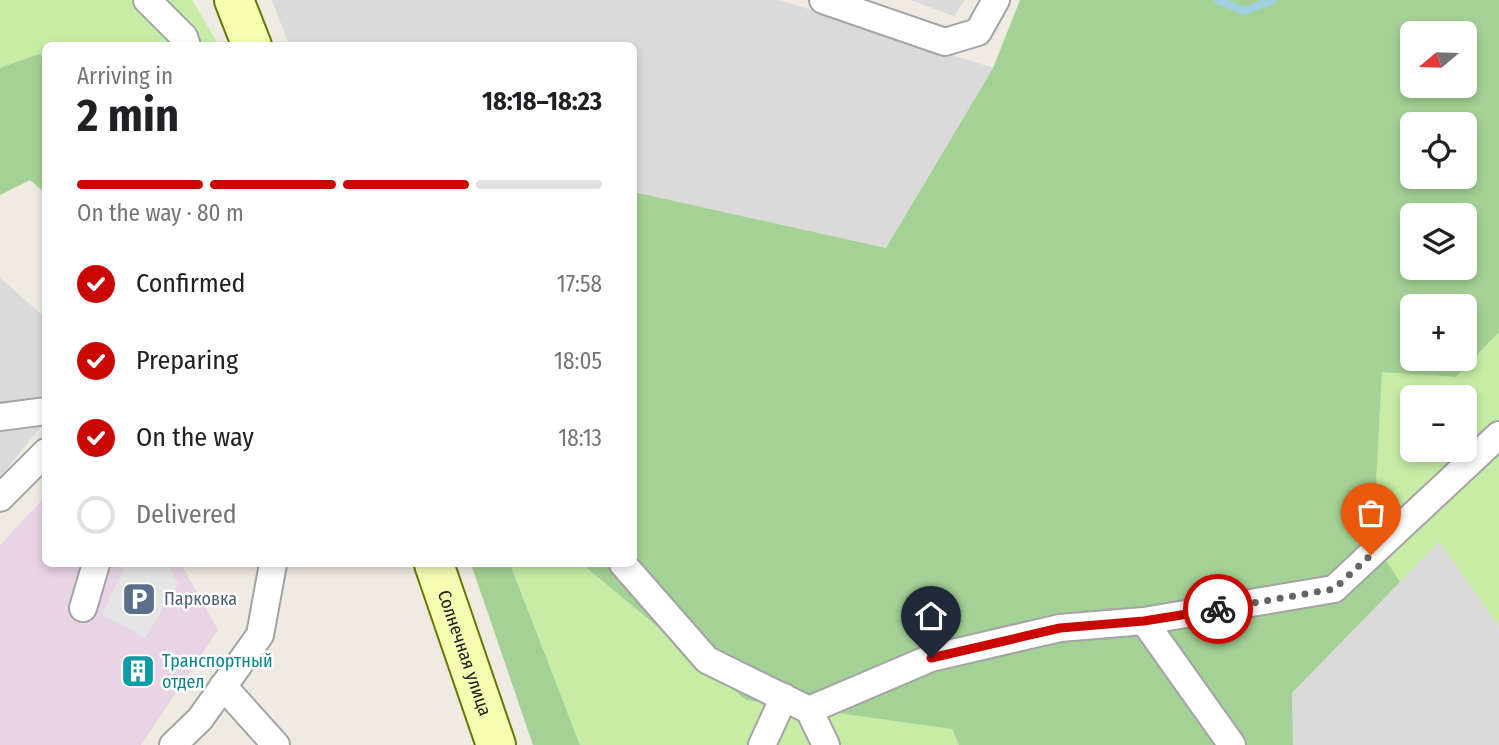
<!DOCTYPE html>
<html lang="en">
<head>
<meta charset="utf-8">
<style>
	body { margin:0; font-family:"Fira Sans Condensed",sans-serif; background:#f2f2f2; color:#202124; height:100vh; display:flex; flex-direction:column; font-size:26px; white-space:nowrap }
	* { box-sizing:border-box; margin:0 }
	p { font-size:23px; color:#757577 }
	.icon { flex:none; width:38px; height:38px; fill:none; stroke:currentColor; stroke-width:2; stroke-linecap:round; stroke-linejoin:round }
	.map { position:relative; flex:1; overflow:hidden }
	.sheet { position:absolute; left:42px; top:42px; width:595px; height:525px; display:flex; flex-direction:column; background:#fff; border-radius:10px; box-shadow:0 4px 10px #0003 }
	.sheet>* { flex:none }
	.needle { width:46px; rotate:251deg }
	.tools { position:absolute; left:1400px; top:21px; display:grid; gap:14px }
	.tools a { display:grid; place-items:center; width:77px; height:77px; border-radius:10px; background:#fff; box-shadow:0 4px 10px #0003; font-size:35px }
	.pin { position:absolute; display:grid; place-items:center; width:60px; height:60px; color:#fff; margin:-72px -30px; border-radius:50% 50% 50% 0; rotate:-45deg; box-shadow:0 0 7px #0007 }
	.pin .icon { rotate:45deg }
	.courier { position:absolute; display:grid; place-items:center; width:70px; height:70px; margin:-35px; border:5px solid #ca0700; border-radius:50%; background:#fff; color:#222; box-shadow:0 2px 9px #0007 }
	.overview em { font-style:normal; font-weight:700 }
	.overview div { display:flex; flex-direction:column-reverse }
	.overview { display:flex; align-items:center; justify-content:space-between; height:119px; padding:0 35px }
	h1 { font-size:46px; font-weight:700; line-height:52px }
	.bar { display:grid; grid-template-columns:repeat(4,1fr); gap:10px 7px; align-content:center; height:84px; padding:0 35px }
	.bar i { height:9px; border-radius:5px; background:#e0e0e0 }
	.bar .on { background:#ca0700 }
	.bar p { grid-column:span 4 }
	ol { padding:0 35px; list-style:none }
	li { display:flex; align-items:center; gap:21px; height:77px }
	li p { margin-inline-start:auto }
	li .icon { padding:7px; border-radius:50%; background:#ca0700; color:#fff; stroke-width:4 }
	li:last-child { color:#757577 }
	li i { width:38px; height:38px; border:4px solid #e0e0e0; border-radius:50% }
	.map>svg:first-child { display:block }
	.residential { fill:#dbdada }
	.industrial { fill:#e8d4e4 }
	.grass { fill:#c6eca5; fill-rule:evenodd }
	.forest { fill:#a4d195; fill-rule:evenodd }
	.parking { fill:#e5e5e5 }
	.lines { fill:none; stroke-linecap:round; stroke-linejoin:round }
	.stream { stroke:#a0cfdf; stroke-width:8 }
	.street-casing { stroke:#a4a4a4; stroke-width:30 }
	.secondary-casing { stroke:#677800; stroke-width:42 }
	.street { stroke:#fff; stroke-width:26 }
	.secondary { stroke:#f6fdb3; stroke-width:38 }
	.done { stroke:#666562; stroke-width:7; stroke-dasharray:0 12.6 }
	.route { stroke:#ca0700; stroke-width:9 }
	.labels { text-anchor:middle; dominant-baseline:central; stroke-width:5; stroke-linejoin:round; paint-order:stroke }
	.service-label { font-size:18px; fill:#4e5e75; stroke:#fff; text-anchor:start }
	.street-label { font-size:18px; fill:#1d1d1d; stroke:#fff }
	.culture-label { font-size:18px; fill:#0d838f; stroke:#fff; text-anchor:start }
</style>
</head>
<body>
<div class="map">
<svg width="1499" height="745" viewBox="0 0 1499 745">
	<rect width="100%" height="100%" fill="#efebe2"/>
	<path class="residential" d="M272 0H780L993 68 886 248 634 192V46L289 45Z
		M910 0H965L954 16Z
		M0 278 46 318 45 422 0 477Z
		M1439 542 1499 626V745H1293L1292 693Z"/>
	<path class="industrial" d="M45 497 46 564H181L218 630 141 745H0V545Z"/>
	<path class="grass" d="M0 0H192L219 45 46 46 45 57 39 54 0 68Z
		M1499 332V626L1439 542 1400 582 1373 540 1382 371 1456 377ZM1412 397H1465V450H1412Z
		M510 564H582L746 699 952 729 959 745H580Z"/>
	<path class="forest" d="M1020 0H1499V332L1456 377 1382 372 1373 540 1400 582 1292 693 1293 745H959L952 729 746 700 582 564H634V192L886 248 993 68ZM1412 33H1465V86H1412ZM1412 124H1465V177H1412ZM1412 215H1465V268H1412ZM1412 306H1465V359H1412Z
		M39 54 46 57 45 193 30 180 0 195V68Z
		M471 564H510L580 745H533Z"/>
	<path class="parking" d="M126 564H168L178 584 145 638 102 614Z"/>
	<g class="lines">
		<path class="stream" d="M1218 0 1244 11 1273 0"/>
		<g class="street-casing">
			<path id="street" d="M147 0 184 37 187 46
				M823 0 945 42 978 32 996 0
				M0 417 46 411
				M0 498 46 452
				M623 564 707 660 809 710
				M83 608 96 564
				M223 686 276 745
				M173 745 200 719 260 635 273 564
				M762 745 784 697
				M826 745 809 710 931 658 1060 628 1144 621
				M1232 745 1144 621 1334 589 1499 435"/>
		</g>
		<g class="secondary-casing">
			<g id="secondary">
				<path d="M234 0 252 46"/>
				<path id="s1" d="M434 564 496 745"/>
			</g>
		</g>
		<use href="#street" class="street"/>
		<use href="#secondary" class="secondary"/>
	</g>
	<g class="lines">
		<path class="done" d="M1218 609 1334 589 1371 555"/>
		<path class="route" d="M931 658 1060 628 1144 621 1218 609"/>
	</g>
	<defs>
		<g id="parking-square" transform="scale(1.75)"><rect x="-9" y="-9" width="18" height="18" rx="4" fill="#5c6f8a" stroke="#fff"/><path d="M-3.5-5.5H1a3.5 3.5 0 0 1 0 7H-1V5.5H-3.5ZM-1-3.4V-.6H.8a1.4 1.4 0 0 0 0-2.8Z" fill="#fff"/></g>
		<g id="building-square" transform="scale(1.75)"><rect x="-9" y="-9" width="18" height="18" rx="4" fill="#0f9aa8" stroke="#fff"/><path d="M-4-6H4V6H1V3H-1V6H-4ZM-2.5-4.3h1.7v1.8h-1.7ZM.8-4.3h1.7v1.8H.8ZM-2.5-1h1.7V.8h-1.7ZM.8-1h1.7V.8H.8Z" fill="#fff"/></g>
	</defs>
	<g fill-rule="evenodd">
		<use href="#parking-square" x="139" y="599"/>
		<use href="#building-square" x="138" y="671"/>
	</g>
	<g class="labels">
		<g class="service-label">
			<text x="164" y="599">Парковка</text>
		</g>
		<g class="street-label">
			<text stroke="none"><textPath href="#s1" startOffset="94">Солнечная улица</textPath></text>
		</g>
		<g class="culture-label">
			<text x="162" y="661">Транспортный<tspan x="162" dy="21">отдел</tspan></text>
		</g>
	</g>
</svg>
<div class="tools">
<a><svg class="needle" viewBox="-14 -14 28 28"><path d="M0-13l5 13h-10z" fill="#e53935"/><path d="M0 13l5-13h-10z" fill="#757577"/></svg></a>
<a><svg class="icon" aria-label="locate" viewBox="0 0 24 24"><circle cx="12" cy="12" r="6"/><path d="M12 2v4M12 18v4M2 12h4M18 12h4"/></svg></a>
<a><svg class="icon" aria-label="layers" viewBox="0 0 24 24"><path d="M12 4l9 5-9 5-9-5zM3 14l9 5 9-5"/></svg></a>
<a>+</a>
<a>−</a>
</div>
<div class="pin" style="left:1371px;top:555px;background:#ea580c"><svg class="icon" aria-label="bag" viewBox="0 0 24 24"><path d="M5 8h14l-1 12H6zM9 8a3 3 0 0 1 6 0"/></svg></div>
<div class="pin" style="left:931px;top:658px;background:#1f2937"><svg class="icon" aria-label="home" viewBox="0 0 24 24"><path d="M3 11l9-7 9 7M6 9v11h12V9"/></svg></div>
<div class="courier" style="left:1218px;top:609px"><svg class="icon" aria-label="bike" viewBox="0 0 24 24"><circle cx="6" cy="16" r="4"/><circle cx="18" cy="16" r="4"/><path d="M6 16l4-8h5l3 8M10 8l3 8H6M13 5h3"/></svg></div>
<section class="sheet">
<div class="overview"><div><h1>2 min</h1><p>Arriving in</p></div><em>18:18–18:23</em></div>
<div class="bar"><i class="on"></i><i class="on"></i><i class="on"></i><i></i><p>On the way · 80 m</p></div>
<ol>
<li><svg class="icon" aria-label="check" viewBox="0 0 24 24"><path d="M5 12l5 5 9-10"/></svg>Confirmed<p>17:58</p></li>
<li><svg class="icon" aria-label="check" viewBox="0 0 24 24"><path d="M5 12l5 5 9-10"/></svg>Preparing<p>18:05</p></li>
<li><svg class="icon" aria-label="check" viewBox="0 0 24 24"><path d="M5 12l5 5 9-10"/></svg>On the way<p>18:13</p></li>
<li><i></i>Delivered</li>
</ol>
</section>
</div>
</body>
</html>
